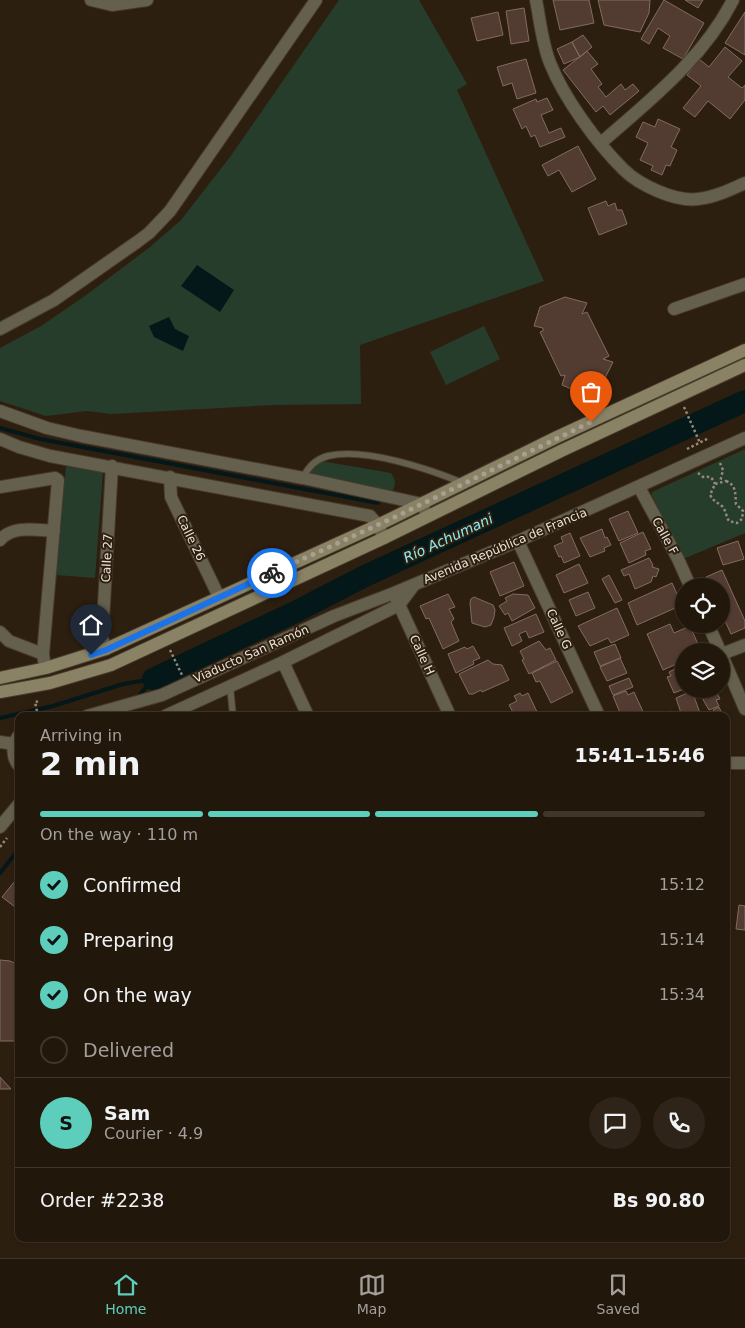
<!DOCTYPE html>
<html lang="en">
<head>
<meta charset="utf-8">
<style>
	body { margin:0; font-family:"DejaVu Sans",sans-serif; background:#2e2419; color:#f1f3f6; height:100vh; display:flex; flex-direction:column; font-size:19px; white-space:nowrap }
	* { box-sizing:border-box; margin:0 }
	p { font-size:16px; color:#a29f9d }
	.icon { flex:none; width:28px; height:28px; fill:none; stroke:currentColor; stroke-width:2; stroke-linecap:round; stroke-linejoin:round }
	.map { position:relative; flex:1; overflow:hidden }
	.side { position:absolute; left:15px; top:712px; width:715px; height:530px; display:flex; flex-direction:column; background:#22170b; border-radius:10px; box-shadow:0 1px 4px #0004,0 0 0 1px #3f362c }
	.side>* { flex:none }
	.buttons { position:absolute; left:675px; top:578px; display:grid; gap:10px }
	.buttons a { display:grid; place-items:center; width:55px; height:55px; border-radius:50%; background:#22170b; box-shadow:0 1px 4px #0004,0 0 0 1px #3f362c; font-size:25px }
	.pin { position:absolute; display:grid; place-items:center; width:42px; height:42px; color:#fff; margin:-51px -21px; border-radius:50% 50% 50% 0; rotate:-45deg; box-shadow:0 0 5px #0007 }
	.pin .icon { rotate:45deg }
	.courier { position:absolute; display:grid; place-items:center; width:50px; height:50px; margin:-25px; border:4px solid #1a73e8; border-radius:50%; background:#fff; color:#222; box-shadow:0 1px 6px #0007 }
	.headline em { font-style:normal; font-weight:700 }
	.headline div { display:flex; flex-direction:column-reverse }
	.headline { display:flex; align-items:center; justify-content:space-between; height:85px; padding:0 25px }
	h1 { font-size:32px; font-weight:700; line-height:38px }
	.bar { display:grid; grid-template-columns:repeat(4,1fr); gap:8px 5px; align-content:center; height:60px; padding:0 25px }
	.bar i { height:6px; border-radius:4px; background:#3f362c }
	.bar .active { background:#5ccebb }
	.bar p { grid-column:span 4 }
	.line { display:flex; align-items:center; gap:12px; padding:0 25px; border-top:1px solid #3f362c }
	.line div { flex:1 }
	.round { display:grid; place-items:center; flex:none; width:52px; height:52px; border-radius:26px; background:#2e2419 }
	ol { padding:0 25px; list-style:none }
	li { display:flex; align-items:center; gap:15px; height:55px }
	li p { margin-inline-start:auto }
	li .icon { padding:5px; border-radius:50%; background:#5ccebb; color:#111; stroke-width:4 }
	li:last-child { color:#a29f9d }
	li i { width:28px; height:28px; border:2px solid #3f362c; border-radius:50% }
	.tabs { display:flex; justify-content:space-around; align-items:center; height:70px; border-top:1px solid #3f362c; background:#22170b; font-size:14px; color:#a29f9d }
	.tabs a { display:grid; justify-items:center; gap:2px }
	.tabs .active { color:#5ccebb }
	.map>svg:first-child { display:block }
	.green { fill:#273d2c }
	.water { fill:#041719 }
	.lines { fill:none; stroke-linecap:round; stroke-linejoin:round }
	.stream { stroke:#041719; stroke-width:4 }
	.river { stroke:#041719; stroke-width:22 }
	.building { fill:#523c32; stroke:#826b5f }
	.service-casing { stroke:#483a2b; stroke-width:8 }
	.minor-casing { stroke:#483a2b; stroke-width:14 }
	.tertiary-casing { stroke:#483a2b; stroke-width:14 }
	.secondary-casing { stroke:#483a2b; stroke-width:14 }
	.path { stroke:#94887b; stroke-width:2.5; stroke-dasharray:2.5 2.5; stroke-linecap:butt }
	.service { stroke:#655f4d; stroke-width:6 }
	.minor { stroke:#655f4d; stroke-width:12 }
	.tertiary { stroke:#655f4d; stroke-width:12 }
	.secondary { stroke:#8a8265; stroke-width:12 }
	.done { stroke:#a99e92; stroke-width:5; stroke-dasharray:0 9 }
	.route { stroke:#1a73e8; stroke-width:6 }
	.labels { text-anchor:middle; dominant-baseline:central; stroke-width:4; stroke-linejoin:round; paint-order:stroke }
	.street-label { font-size:12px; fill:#ece2d8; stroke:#2d1f0f }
	.water-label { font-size:14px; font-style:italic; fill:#8aedf4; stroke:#2d1f0f }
</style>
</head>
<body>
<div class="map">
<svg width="745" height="1258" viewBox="0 0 745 1258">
	<rect width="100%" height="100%" fill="#2d1f0f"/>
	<path class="green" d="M339 0H419L467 84 457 90 544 281 360 345 361 404 274 405 111 414 87 411 46 416 0 401V348L41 326 85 296 150 247 181 220 230 157Z
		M484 326 500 359 446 385 430 352Z
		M745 449V533L683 559 652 496V492Z
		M321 461 391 473C396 480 396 485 392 492L307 475V468Z
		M66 466 103 471 95 578 56 575Z"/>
	<path class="water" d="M197 265 234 290 220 312 181 286Z
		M169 317 175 329 189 336 183 351 154 337 149 326Z"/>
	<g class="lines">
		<path class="stream" d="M0 428 40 439 378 503
			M137 698 153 679
			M123 716 130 708
			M0 718 53 706 123 684 153 679
			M0 873 19 849"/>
		<path class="river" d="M153 679 293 613 365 576 745 401"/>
	</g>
	<path class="building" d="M553 0H589L594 23 560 30Z
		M598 0H650L649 13 640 32 604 25Z
		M664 0 704 23 683 59 663 48 670 36 658 28 649 44 641 39Z
		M685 0H703L698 8Z
		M524 8 529 41 511 44 506 11Z
		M498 12 503 35 477 41 471 18Z
		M745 12V55L725 43Z
		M583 35 592 47 580 57 572 42Z
		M572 42 580 57 564 64 557 49Z
		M725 47 742 61 728 77 742 88 745 85V100L730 119 708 101 695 117 683 108 701 86 687 75 699 59 709 67Z
		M587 51 598 64 591 69 602 84 598 87 606 97 621 84 625 90 633 84 639 91 610 115 603 106 596 112 563 70Z
		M526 59 536 93 517 99 512 83 503 86 497 67Z
		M547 98 553 110 541 115 549 133 561 128 565 137 540 147 535 135 531 137 526 126 522 129 513 109 536 99 537 102Z
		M658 119 680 129 671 147 677 150 670 166 666 165 662 175 651 170 653 166 640 160 648 143 636 137 643 122 655 127Z
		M578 146 596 179 572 192 559 170 548 176 542 165Z
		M606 201 608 206 615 203 617 210H622L627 224 599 235 588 208Z
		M565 297 587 303 582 314 587 312 609 356 603 359 613 362 603 382 581 393 562 385 565 375 561 376 540 332 543 331V328L534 326 540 307Z
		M628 511 638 533 619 541 609 519Z
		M602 529 605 538 607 537 611 545 604 548 605 551 590 557 580 538Z
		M643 532 651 549 645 551 646 555 629 563 620 543Z
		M570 533 580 556 564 563 561 556 559 557 554 546 563 542 561 537Z
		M738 541 744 559 723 565 717 548Z
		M649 558 653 565 652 567 659 569 656 577 653 576 651 582 635 589 629 574 624 576 621 570Z
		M514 562 524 586 500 596 490 572Z
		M579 564 588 583 564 593 556 575Z
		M722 570 745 621V628L731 634 721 612V586H710L706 577Z
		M609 575 622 600 615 603 602 579Z
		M672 583 682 605 637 625 628 603Z
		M588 592 595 608 576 616 569 600Z
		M448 594 455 607 449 609 454 619 451 622 459 641 443 649 429 618 426 619 420 606Z
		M513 594 528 595 535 608 512 621 508 613 505 615 499 606 507 601 505 598Z
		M474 597 493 605 495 610 494 617 491 625 485 627 472 623 470 603 471 599Z
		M617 608 629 635 611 643 608 638 590 646 578 626Z
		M536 614 544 632 529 638 526 631 519 634 522 641 512 646 504 628Z
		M670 624 674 633 690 626 701 651H684L683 661 663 670 647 634Z
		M539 641 546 650 550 648 556 660 529 674 522 660 524 659 520 651Z
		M615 644 621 658 600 666 594 652Z
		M473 646 480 658 473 661 474 664 456 673 448 654 465 647 467 649Z
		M620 658 627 673 607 681 600 667Z
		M488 660 493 664 502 665 509 680 482 692 481 690 473 694H469L459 674Z
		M557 661 573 692 551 703 540 681 536 682 532 673Z
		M675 669 677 673 682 671 684 675V689L674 693 667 677 671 676 669 672Z
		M629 678 633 687 613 695 609 686Z
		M697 689H715L720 699 716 700 719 706 709 710Z
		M626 691 628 695 634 692 645 716H618L621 715 613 696Z
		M692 691 700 713 692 716H685L684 712 681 713 676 698Z
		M520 693 522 696 528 693 538 714 533 716H515L509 705 517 701 514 696Z
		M719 707 723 716H711L710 715 715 713 713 710Z
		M671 711 673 715 677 713 679 716H661Z
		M19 876V910L2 897Z
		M739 905 745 906V930L736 929Z
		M0 960 10 961 19 965V1039L15 1041H0Z
		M0 1077 11 1089H0Z"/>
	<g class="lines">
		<g class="service-casing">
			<path id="service" d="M303 478C308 467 316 459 328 456 364 447 429 469 463 483
				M230 686 233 716"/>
		</g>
		<g class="minor-casing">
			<path id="minor" d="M91 0 112 5 147 0
				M536 0C540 20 542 43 550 63 564 98 596 142 623 169 639 185 675 202 698 199 715 197 730 190 745 183
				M601 143C650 100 703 59 733 0
				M674 309 745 284
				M0 329 54 300 137 242 149 233 170 211 316 0
				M0 411 47 428 81 436 303 478 422 504 424 509
				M0 439 19 447 50 456 370 516 378 525 384 538
				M170 477 171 497 219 597
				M0 487 55 478 58 480 43 654
				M639 487 678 559 690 586
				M0 540C13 525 36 530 54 531
				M518 541 599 716
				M396 598 450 716
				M708 624 720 651
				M0 632 9 641 43 654 44 661
				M106 649 102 638 112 466
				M721 653 745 709
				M722 654 745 645
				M283 662 308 716
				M165 716 283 662 399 605 414 585
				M726 763H745"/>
		</g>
		<g class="tertiary-casing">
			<path id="tertiary" d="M87 716 162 695 334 616 394 593 518 541 745 438
				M19 735C12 745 11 756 19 766
				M0 742 14 744
				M0 827 19 804"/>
		</g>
		<g class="secondary-casing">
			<path id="secondary" d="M0 678 46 668 106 649 378 525 557 437 745 350
				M0 692 50 683 111 665 384 538 563 450 745 365"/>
		</g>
		<path class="path" d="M684 407 700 443
			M687 449 709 438
			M720 463 723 470 720 482
			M698 473 703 477C710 476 712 477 715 484
			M726 481C737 485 735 495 736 504L743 511 742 519 737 523 729 521C726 517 726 510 722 506 717 502 714 502 710 495L715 484Z
			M170 650 182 675
			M38 716 35 702 40 701
			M0 847 7 838"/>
		<use href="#service" class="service"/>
		<use href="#minor" class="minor"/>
		<use href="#tertiary" class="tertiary"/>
		<use href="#secondary" class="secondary"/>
	</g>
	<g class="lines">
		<path class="done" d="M272 573 393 518 591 422"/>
		<path class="route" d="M91 655 106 650 272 573"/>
	</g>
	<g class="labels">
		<g class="street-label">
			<text transform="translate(665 536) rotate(61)">Calle F</text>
			<text transform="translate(191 538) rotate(64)">Calle 26</text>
			<text transform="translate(505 546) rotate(-23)">Avenida República de Francia</text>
			<text transform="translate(107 558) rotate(-87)">Calle 27</text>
			<text transform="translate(559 629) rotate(65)">Calle G</text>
			<text transform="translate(251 654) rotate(-24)">Viaducto San Ramón</text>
			<text transform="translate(422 655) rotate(65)">Calle H</text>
		</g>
		<g class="water-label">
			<text transform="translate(448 538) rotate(-25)">Río Achumani</text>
		</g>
	</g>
</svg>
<div class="buttons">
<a><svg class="icon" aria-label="locate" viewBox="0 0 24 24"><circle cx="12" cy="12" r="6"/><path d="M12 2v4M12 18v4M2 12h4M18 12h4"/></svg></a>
<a><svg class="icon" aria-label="layers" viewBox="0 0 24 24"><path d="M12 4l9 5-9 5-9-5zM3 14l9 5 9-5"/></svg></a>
</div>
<div class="pin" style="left:591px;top:422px;background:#ea580c"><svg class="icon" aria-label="bag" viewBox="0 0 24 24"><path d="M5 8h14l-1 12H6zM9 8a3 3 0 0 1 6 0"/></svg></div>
<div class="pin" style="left:91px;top:655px;background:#1f2937"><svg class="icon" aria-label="home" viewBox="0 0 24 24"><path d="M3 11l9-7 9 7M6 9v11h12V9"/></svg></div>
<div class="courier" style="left:272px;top:573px"><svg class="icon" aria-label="bike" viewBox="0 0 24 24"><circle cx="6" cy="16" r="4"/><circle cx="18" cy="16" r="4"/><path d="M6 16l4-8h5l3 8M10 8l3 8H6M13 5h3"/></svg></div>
<section class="side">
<div class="headline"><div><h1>2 min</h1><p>Arriving in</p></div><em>15:41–15:46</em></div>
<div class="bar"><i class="active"></i><i class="active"></i><i class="active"></i><i></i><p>On the way · 110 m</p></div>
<ol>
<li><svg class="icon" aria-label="check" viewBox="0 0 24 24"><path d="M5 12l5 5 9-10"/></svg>Confirmed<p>15:12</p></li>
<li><svg class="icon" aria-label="check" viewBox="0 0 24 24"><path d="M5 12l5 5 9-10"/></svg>Preparing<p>15:14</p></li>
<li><svg class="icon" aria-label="check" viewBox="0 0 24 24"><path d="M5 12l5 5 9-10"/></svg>On the way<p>15:34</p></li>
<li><i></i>Delivered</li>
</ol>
<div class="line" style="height:90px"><b class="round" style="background:#5ccebb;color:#111">S</b><div><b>Sam</b><p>Courier · 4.9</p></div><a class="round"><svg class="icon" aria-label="chat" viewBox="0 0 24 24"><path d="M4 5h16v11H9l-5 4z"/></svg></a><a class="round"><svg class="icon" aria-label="phone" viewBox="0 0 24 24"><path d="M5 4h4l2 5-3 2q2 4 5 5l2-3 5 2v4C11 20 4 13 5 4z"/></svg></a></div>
<div class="line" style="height:65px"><div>Order #2238</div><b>Bs 90.80</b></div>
</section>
</div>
<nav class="tabs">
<a class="active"><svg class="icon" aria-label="home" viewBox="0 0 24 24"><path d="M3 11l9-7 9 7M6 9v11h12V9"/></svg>Home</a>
<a><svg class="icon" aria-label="map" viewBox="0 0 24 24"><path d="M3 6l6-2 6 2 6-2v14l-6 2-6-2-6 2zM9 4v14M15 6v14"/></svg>Map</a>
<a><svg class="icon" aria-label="saved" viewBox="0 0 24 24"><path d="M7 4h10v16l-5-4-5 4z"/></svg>Saved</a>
</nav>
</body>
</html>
